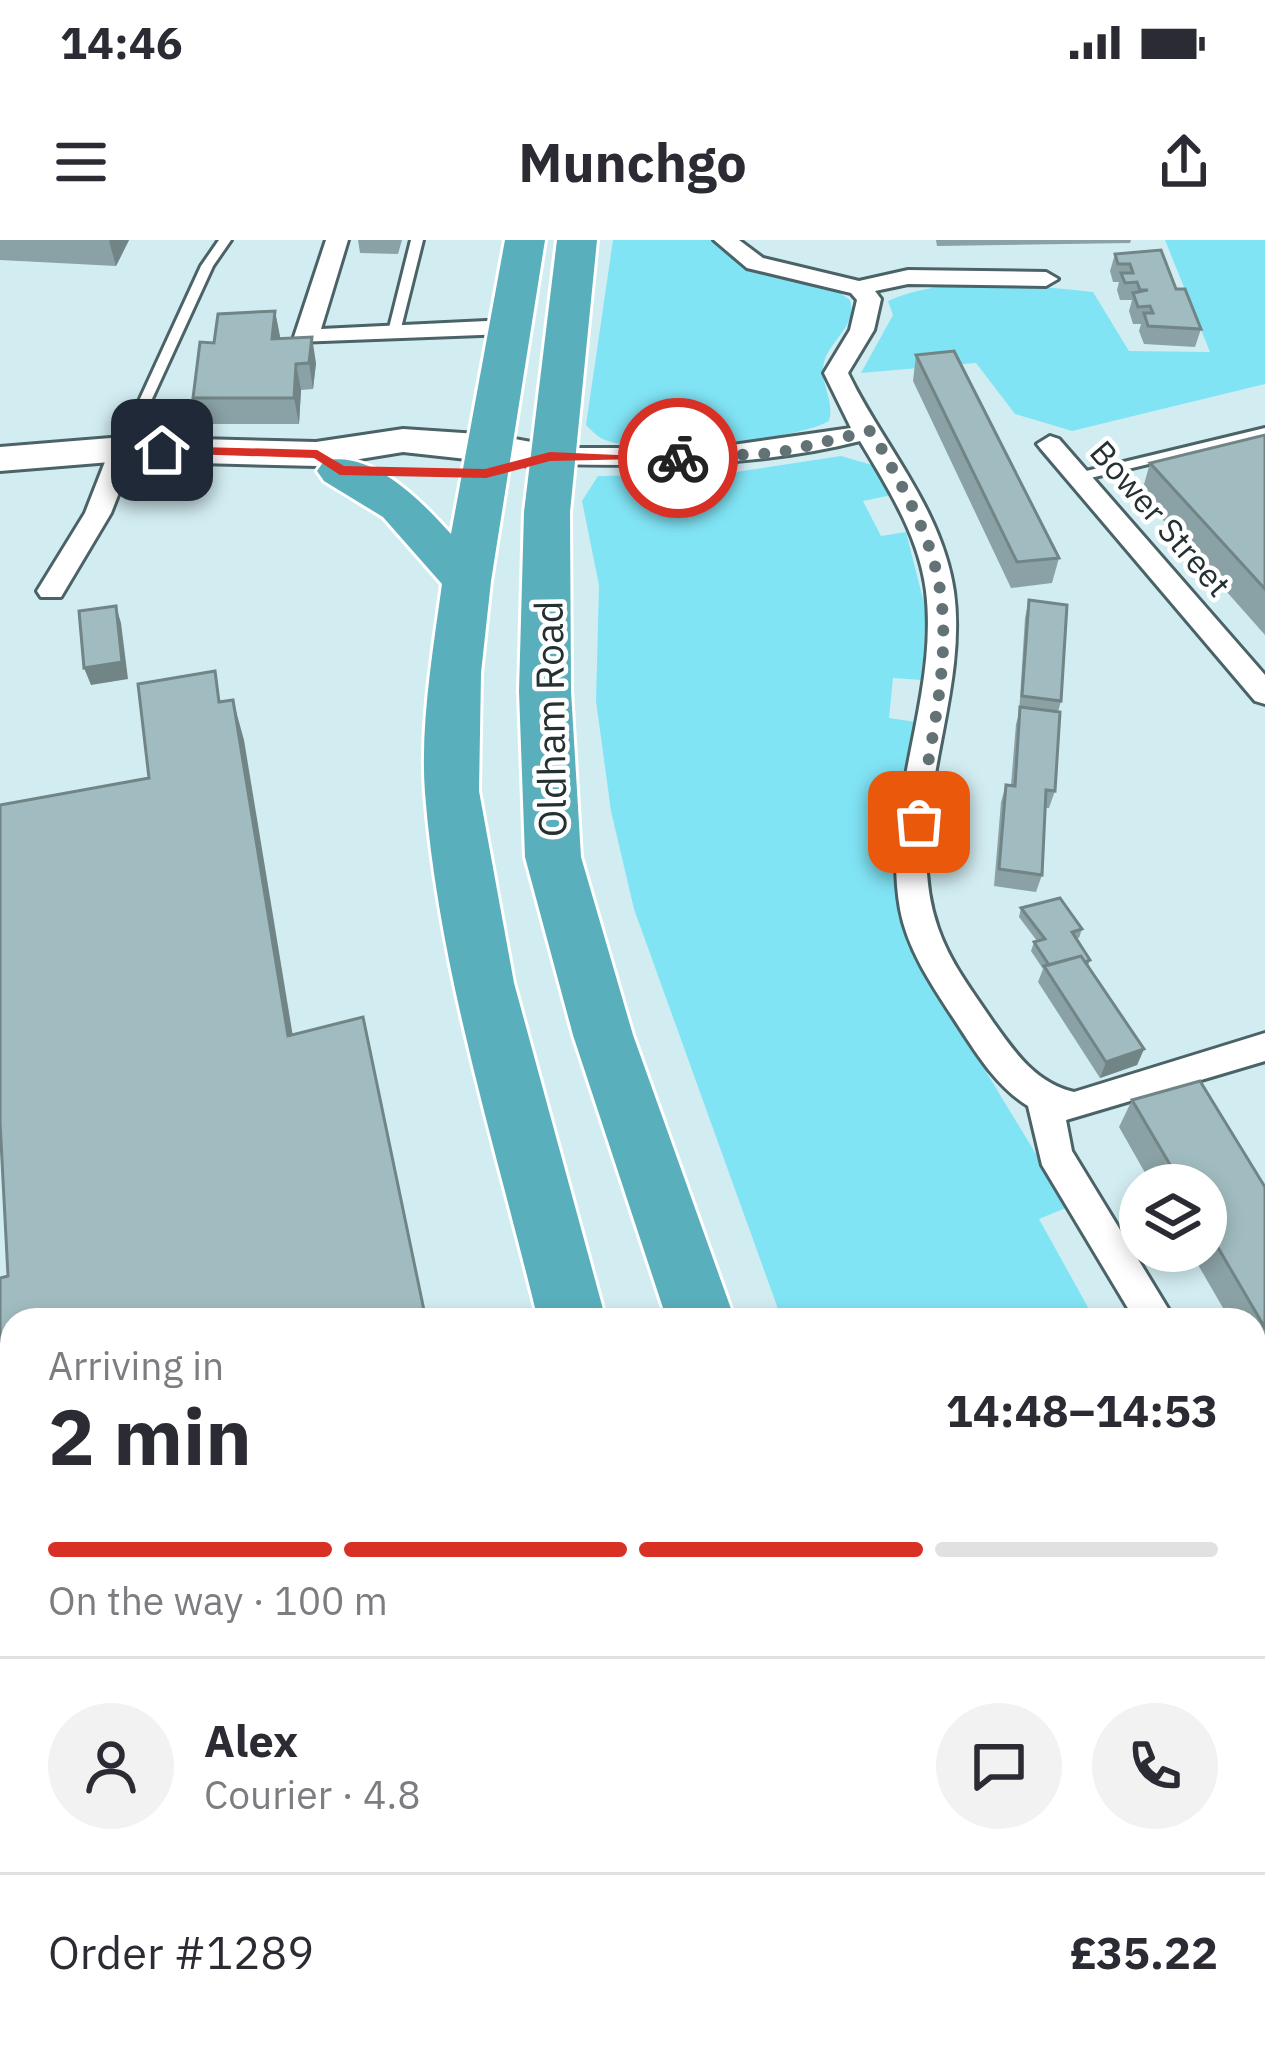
<!DOCTYPE html>
<html lang="en">
<head>
<meta charset="utf-8">
<style>
	body { margin:0; font-family:"IBM Plex Sans",sans-serif; background:#f2f2f3; color:#2b2b33; height:100vh; display:flex; flex-direction:column; font-size:45px; white-space:nowrap }
	* { box-sizing:border-box; margin:0 }
	p { font-size:39px; color:#7c7c81 }
	.icon { flex:none; width:66px; height:66px; fill:none; stroke:currentColor; stroke-width:2; stroke-linecap:round; stroke-linejoin:round }
	.map { position:relative; flex:1; overflow:hidden }
	.drawer { position:absolute; left:0px; top:1068px; width:1266px; height:747px; display:flex; flex-direction:column; background:#fff; border-radius:36px 36px 0 0; box-shadow:0 6px 18px #0003 }
	.drawer>* { flex:none }
	.fabs { position:absolute; left:1119px; top:924px; display:grid; gap:24px }
	.fabs a { display:grid; place-items:center; width:108px; height:108px; border-radius:50%; background:#fff; box-shadow:0 6px 18px #0003; font-size:60px }
	.pin { position:absolute; display:grid; place-items:center; width:102px; height:102px; color:#fff; margin:-51px; border-radius:24px; box-shadow:0 6px 18px #0006 }
	.courier { position:absolute; display:grid; place-items:center; width:120px; height:120px; margin:-60px; border:9px solid #d93025; border-radius:50%; background:#fff; color:#222; box-shadow:0 3px 15px #0007 }
	.head em { font-style:normal; font-weight:700 }
	.head div { display:flex; flex-direction:column-reverse }
	.head { display:flex; align-items:center; justify-content:space-between; height:204px; padding:0 48px }
	h1 { font-size:78px; font-weight:700; line-height:90px }
	.bar { display:grid; grid-template-columns:repeat(4,1fr); gap:18px 12px; align-content:center; height:144px; padding:0 48px }
	.bar i { height:15px; border-radius:9px; background:#e1e1e2 }
	.bar .current { background:#d93025 }
	.bar p { grid-column:span 4 }
	.line { display:flex; align-items:center; gap:30px; padding:0 48px; border-top:3px solid #e1e1e2 }
	.line div { flex:1 }
	.round { display:grid; place-items:center; flex:none; width:126px; height:126px; border-radius:63px; background:#f2f2f3 }
	.status { display:flex; justify-content:space-between; align-items:center; height:84px; padding:0 60px; background:#fff; direction:ltr }
	.status svg { height:33px; fill:currentColor }
	header { display:flex; justify-content:space-between; align-items:center; height:156px; padding:0 48px; background:#fff; font-size:54px; font-weight:700 }
	.map>svg:first-child { display:block }
	.green { fill:#81e4f5 }
	.lines { fill:none; stroke-linecap:round; stroke-linejoin:round }
	.service-casing { stroke:#4b6367; stroke-width:6 }
	.minor-casing { stroke:#4b6367; stroke-width:6 }
	.tertiary-casing { stroke:#4b6367; stroke-width:6 }
	.secondary-casing { stroke:#4b6367; stroke-width:6 }
	.trunk-casing { stroke:#fff; stroke-width:6 }
	.service { fill:#fff; fill-rule:evenodd }
	.minor { fill:#fff; fill-rule:evenodd }
	.tertiary { fill:#fff; fill-rule:evenodd }
	.secondary { fill:#fff; fill-rule:evenodd }
	.trunk { fill:#5aafbc; fill-rule:evenodd }
	.wall { fill:#8aa2a5 }
	.shaded-wall { fill:#718486 }
	.building { fill:#a1bcc0; stroke:#718486; stroke-width:3 }
	.route { fill:#d93025 }
	.done { stroke:#627275; stroke-width:12; stroke-dasharray:0 21.6 }
	.labels { text-anchor:middle; dominant-baseline:central; stroke-width:9; stroke-linejoin:round; paint-order:stroke }
	.far-street-label { font-size:33px; fill:#253032; stroke:#fff }
	.street-label { font-size:39px; fill:#253032; stroke:#fff }
</style>
</head>
<body>
<div class="status"><b>14:46</b><svg viewBox="0 0 49 12"><path d="M0 12V9h3v3zM5 12V6h3v6zM10 12V3h3v9zM15 12V0h3v12zM26 1h20v11H26zM47 4h2v5h-2z"/></svg></div>
<header><svg class="icon" aria-label="menu" viewBox="0 0 24 24"><path d="M4 6h16M4 12h16M4 18h16"/></svg>Munchgo<svg class="icon" aria-label="share" viewBox="0 0 24 24"><path d="M12 15V3M7 8l5-5 5 5M5 13v7h14v-7"/></svg></header>
<div class="map">
<svg width="1265" height="1814" viewBox="0 0 1265 1814">
	<rect width="100%" height="100%" fill="#d2edf2"/>
	<path class="green" d="M613 0H713L750 30 837 51 850 60C858 85 831 99 824 122 819 143 835 160 829 181 796 201 646 213 608 201 598 198 593 192 586 185Z
		M1165 0H1265V144L1072 191 1015 174 976 123 861 133 893 75 888 61C948 34 1029 46 1093 52L1129 111 1210 112Z
		M841 216 879 227 892 255 863 261 881 296 906 292 926 371 922 440 893 438 889 478 916 482C904 556 882 629 907 701L1068 967 1039 979 1095 1080H782L634 669 611 571 596 461 599 345 582 261 598 236 723 234Z
		M1254 1458H1265V1814H1062L1058 1803H1254Z"/>
	<g class="lines">
		<g class="service-casing">
			<path id="service" d="M219 0H231L213 26 129 209 118 212 117 209 201 26Z
				M411 0H423L400 92 394 96 388 92Z
				M1265 188V196L1078 241 1071 237 1078 233Z"/>
		</g>
		<g class="minor-casing">
			<path id="minor" d="M326 0H348L321 89 507 80 519 87 507 94 297 102 294 97Z
				M714 0H739L763 18 859 41 908 30 1046 32 1058 39 1046 46 908 44 875 51 881 59 874 90 848 133C882 204 942 268 954 352 969 462 900 580 938 688 950 723 973 752 993 782 1015 813 1036 843 1074 852L1265 793V821L1066 880 1072 911 1175 1080H1135L1042 925 1028 866C994 845 974 809 952 776 931 744 907 708 900 669 881 563 939 458 926 351 919 296 888 248 860 201 758 227 654 226 550 224L537 216 550 208H711L851 188 824 133 850 90 857 60 851 53 747 28Z
				M1050 196 1059 199 1265 435V464L1255 461 1041 209 1037 204Z
				M123 201 136 209 111 273 61 357H41L37 351 85 273 110 209Z"/>
		</g>
		<g class="tertiary-casing">
			<path id="tertiary" d="M1254 1379H1265V1433H1254Z"/>
		</g>
		<g class="secondary-casing">
			<path id="secondary" d="M403 189 493 195 564 208 569 216 550 228 403 212 317 226 123 221 0 231V207L123 197 316 202Z"/>
		</g>
		<g class="trunk-casing">
			<path id="trunk" d="M505 0H545L491 341 481 433 479 551 514 743 606 1080H538C496 907 439 731 425 553 420 485 433 411 442 344L383 277 324 241 317 231 324 221C372 209 422 262 451 294Z
				M557 0H597L570 272 571 451 581 617 633 795 735 1080H667L573 795 525 617 519 451 524 272Z
				M740 1803H826L829 1814H743Z
				M891 1803H985L990 1814H896Z"/>
		</g>
		<use href="#service" class="service"/>
		<use href="#minor" class="minor"/>
		<use href="#tertiary" class="tertiary"/>
		<use href="#secondary" class="secondary"/>
		<use href="#trunk" class="trunk"/>
	</g>
	<path class="wall" d="M0 0H129L116 26 0 20Z
		M358 0H402L398 14 360 13Z
		M936 0H1131L1130 3 937 6Z
		M1115 14 1176 49 1201 89 1195 107 1144 104 1139 91 1141 84H1133L1129 71 1132 60H1120L1117 50 1119 42H1113L1110 31Z
		M275 71 280 99 316 123 313 149 301 150 299 184H199L193 158 214 103Z
		M916 115 1059 318 1052 343 1011 348 913 141Z
		M1265 195V395L1141 255 1150 223Z
		M1029 360 1061 461 1058 472 1055 551 1049 568H1045L1042 635 1036 652 994 646 1001 562 1006 545H1011L1016 484 1019 474 1025 378Z
		M1021 668 1082 689 1079 698H1076L1090 720 1088 726 1144 809 1137 825 1100 838 1038 742 1043 729 1031 711 1034 702 1037 701 1019 677Z
		M1132 860 1265 947V1142L1254 1123V1080H1230L1190 1011H1206V945H1152L1119 887Z"/>
	<path class="shaded-wall" d="M110 0H129L116 26 109 1Z
		M275 71 280 96 277 125 272 99Z
		M312 97 316 123 313 149 309 123Z
		M296 124 301 150 299 184 294 158Z
		M116 366 121 383 128 439 91 445 84 428Z
		M233 460 244 500 299 833 288 796Z
		M1144 809 1137 825 1100 838 1106 822Z
		M12 1617V1638L0 1641V1620Z"/>
	<path class="building" d="M1161 10 1176 49H1185L1201 89 1148 86 1144 73H1153L1150 66 1138 67 1133 53 1148 50H1140L1137 42 1125 43 1121 33H1133L1130 24H1118L1115 14Z
		M275 71 272 99 312 97 309 123 296 124 294 158H193L200 102 214 103 218 74Z
		M954 111 1059 318 1017 322 916 115Z
		M1265 195V349L1150 223Z
		M1029 360 1067 365 1061 461 1022 456Z
		M116 366 122 422 84 428 79 371Z
		M215 431 219 462 233 460 288 796 363 777 426 1080H12V1617L0 1620V1038L8 1036 0 882V565L149 538 138 444Z
		M1020 467 1060 472 1055 551 1046 550 1042 635 999 629 1006 545 1015 546Z
		M1060 658 1082 689 1072 692 1090 720 1085 722 1081 716 1049 725 1034 702 1045 699 1021 668Z
		M1081 716 1144 809 1106 822 1044 726Z
		M1200 841 1265 947V1088L1206 987V945H1182L1132 860Z
		M12 1758V1803H532L535 1814H0V1761Z"/>
	<path class="route" d="M162 206 317 210 344 226 485 229 550 212 685 218 550 221 486 238 340 235 314 218 157 213Z"/>
	<g class="lines">
		<path class="done" d="M678 218 777 213 870 191 879 204C904 250 932 297 940 350 952 424 928 508 919 582"/>
	</g>
	<g class="labels">
		<g class="far-street-label">
			<text transform="translate(1161 278) rotate(49)">Bower Street</text>
		</g>
		<g class="street-label">
			<text transform="translate(550 479) rotate(-91)">Oldham Road</text>
		</g>
	</g>
</svg>
<div class="fabs">
<a><svg class="icon" aria-label="layers" viewBox="0 0 24 24"><path d="M12 4l9 5-9 5-9-5zM3 14l9 5 9-5"/></svg></a>
</div>
<div class="pin" style="left:919px;top:582px;background:#ea580c"><svg class="icon" aria-label="bag" viewBox="0 0 24 24"><path d="M5 8h14l-1 12H6zM9 8a3 3 0 0 1 6 0"/></svg></div>
<div class="pin" style="left:162px;top:210px;background:#1f2937"><svg class="icon" aria-label="home" viewBox="0 0 24 24"><path d="M3 11l9-7 9 7M6 9v11h12V9"/></svg></div>
<div class="courier" style="left:678px;top:218px"><svg class="icon" aria-label="bike" viewBox="0 0 24 24"><circle cx="6" cy="16" r="4"/><circle cx="18" cy="16" r="4"/><path d="M6 16l4-8h5l3 8M10 8l3 8H6M13 5h3"/></svg></div>
<section class="drawer">
<div class="head"><div><h1>2 min</h1><p>Arriving in</p></div><em>14:48–14:53</em></div>
<div class="bar"><i class="current"></i><i class="current"></i><i class="current"></i><i></i><p>On the way · 100 m</p></div>
<div class="line" style="height:216px"><a class="round"><svg class="icon" aria-label="person" viewBox="0 0 24 24"><circle cx="12" cy="8" r="4"/><path d="M4 21q1-7 8-7t8 7"/></svg></a><div><b>Alex</b><p>Courier · 4.8</p></div><a class="round"><svg class="icon" aria-label="chat" viewBox="0 0 24 24"><path d="M4 5h16v11H9l-5 4z"/></svg></a><a class="round"><svg class="icon" aria-label="phone" viewBox="0 0 24 24"><path d="M5 4h4l2 5-3 2q2 4 5 5l2-3 5 2v4C11 20 4 13 5 4z"/></svg></a></div>
<div class="line" style="height:156px"><div>Order #1289</div><b>£35.22</b></div>
</section>
</div>
</body>
</html>
